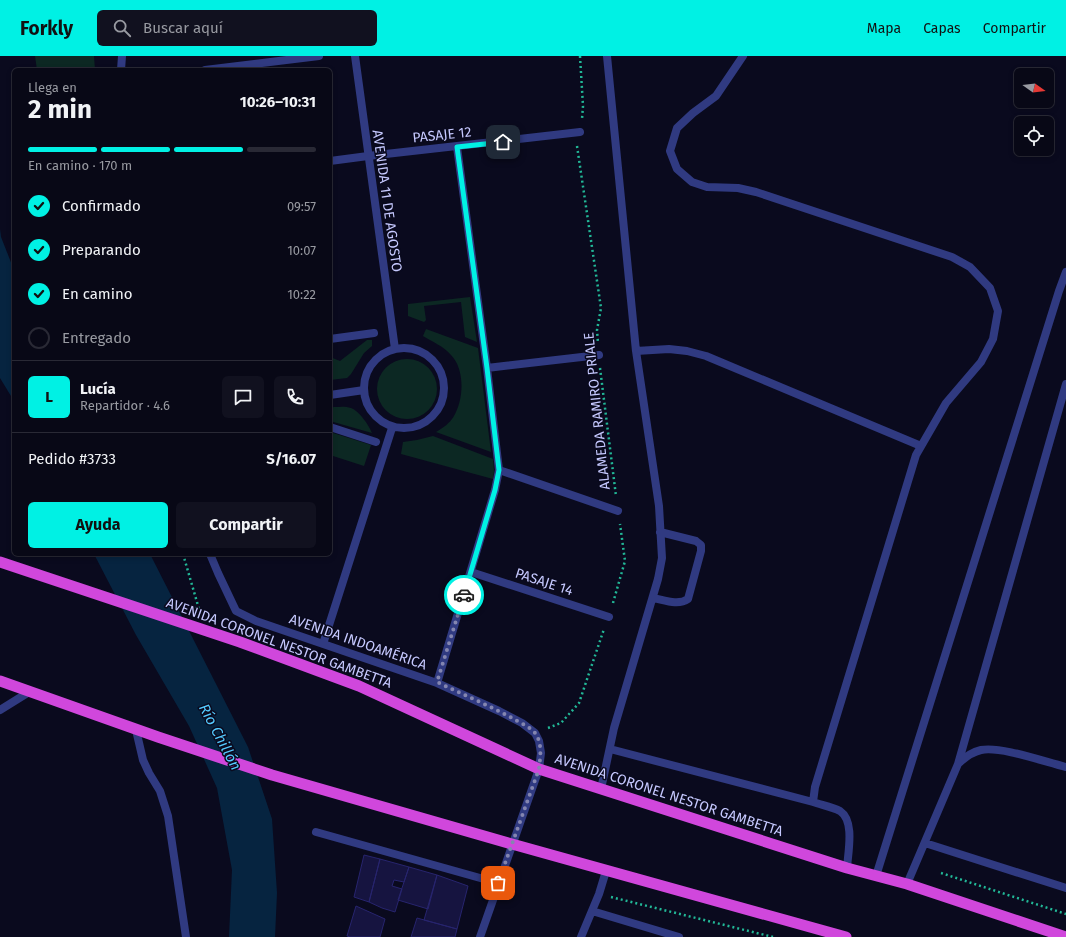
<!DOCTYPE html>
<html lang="es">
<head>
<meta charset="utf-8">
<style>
	body { margin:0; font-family:"Fira Sans",sans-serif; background:#11111f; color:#f1f3f6; height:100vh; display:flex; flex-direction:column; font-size:15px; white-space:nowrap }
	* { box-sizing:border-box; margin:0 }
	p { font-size:13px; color:#989aa1 }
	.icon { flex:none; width:22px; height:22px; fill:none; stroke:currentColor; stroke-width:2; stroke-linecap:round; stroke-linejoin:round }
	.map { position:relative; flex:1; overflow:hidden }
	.drawer { position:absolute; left:12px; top:12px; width:320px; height:488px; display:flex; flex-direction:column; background:#080816; border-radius:6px; box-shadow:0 2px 6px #0003,0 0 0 1px #292935 }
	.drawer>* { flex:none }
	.needle { width:26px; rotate:104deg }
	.controls { position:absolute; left:1014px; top:12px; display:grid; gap:8px }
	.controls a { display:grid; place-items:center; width:40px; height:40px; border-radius:6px; background:#080816; box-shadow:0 2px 6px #0003,0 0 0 1px #292935; font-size:20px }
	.pin { position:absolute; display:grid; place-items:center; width:34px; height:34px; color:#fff; margin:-17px; border-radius:8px; box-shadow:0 2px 6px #0006 }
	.courier { position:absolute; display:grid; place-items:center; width:40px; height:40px; margin:-20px; border:3px solid #00f1e4; border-radius:50%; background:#fff; color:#222; box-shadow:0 1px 5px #0007 }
	.summary em { font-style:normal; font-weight:700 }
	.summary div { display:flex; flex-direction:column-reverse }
	.summary { display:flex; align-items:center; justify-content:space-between; height:68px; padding:0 16px }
	h1 { font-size:26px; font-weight:700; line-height:30px }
	.bar { display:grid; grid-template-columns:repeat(4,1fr); gap:6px 4px; align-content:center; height:48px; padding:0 16px }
	.bar i { height:5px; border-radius:3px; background:#292935 }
	.bar .on { background:#00f1e4 }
	.bar p { grid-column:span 4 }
	.line { display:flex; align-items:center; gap:10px; padding:0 16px; border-top:1px solid #292935 }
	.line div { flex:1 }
	.round { display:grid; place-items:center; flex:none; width:42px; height:42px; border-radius:6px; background:#11111f }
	ol { padding:0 16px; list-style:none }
	li { display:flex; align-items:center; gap:12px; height:44px }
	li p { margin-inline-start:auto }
	li .icon { padding:4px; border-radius:50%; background:#00f1e4; color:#111; stroke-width:4 }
	li:last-child { color:#989aa1 }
	li i { width:22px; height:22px; border:2px solid #292935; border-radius:50% }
	.cta { display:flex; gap:8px; margin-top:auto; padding:8px 16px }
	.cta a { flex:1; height:46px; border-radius:6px; background:#00f1e4; color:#111; font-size:16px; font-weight:700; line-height:46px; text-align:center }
	.cta a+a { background:#11111f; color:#f1f3f6 }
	header { display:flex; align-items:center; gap:24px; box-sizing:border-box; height:56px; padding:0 20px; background:#00f1e4; color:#111 }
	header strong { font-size:19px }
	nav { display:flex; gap:22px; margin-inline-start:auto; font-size:14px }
	.search { width:280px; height:36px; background:#11111f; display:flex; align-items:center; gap:10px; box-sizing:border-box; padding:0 14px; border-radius:6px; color:#989aa1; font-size:15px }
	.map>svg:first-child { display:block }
	.green { fill:#0c2823 }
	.water { fill:#062440 }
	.building { fill:#161440; stroke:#27246e }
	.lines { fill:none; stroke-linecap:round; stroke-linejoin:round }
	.path { stroke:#22b897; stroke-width:2.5; stroke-dasharray:2 3; stroke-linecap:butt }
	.service { stroke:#303a81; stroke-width:8 }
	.pedestrian { stroke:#303a81; stroke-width:8 }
	.minor { stroke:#303a81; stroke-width:8 }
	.tertiary { stroke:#303a81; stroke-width:8 }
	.trunk { stroke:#d047dc; stroke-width:11 }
	.done { stroke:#8486b0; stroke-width:4; stroke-dasharray:0 7.2 }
	.route { stroke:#00f1e4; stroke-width:5 }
	.labels { text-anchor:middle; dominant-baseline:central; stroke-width:3; stroke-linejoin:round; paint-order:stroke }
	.street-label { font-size:14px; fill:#c6c9ff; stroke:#0a0a1e }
	.water-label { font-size:15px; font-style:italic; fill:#54caff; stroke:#0a0a1e }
</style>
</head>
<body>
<header>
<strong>Forkly</strong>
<div class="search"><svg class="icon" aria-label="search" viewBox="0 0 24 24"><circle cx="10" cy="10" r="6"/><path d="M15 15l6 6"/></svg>Buscar aquí</div>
<nav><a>Mapa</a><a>Capas</a><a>Compartir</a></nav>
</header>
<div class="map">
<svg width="1066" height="881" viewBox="0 0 1066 881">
	<rect width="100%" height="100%" fill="#0a0a1e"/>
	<path class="green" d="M35 0H94L95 14H37Z
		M470 241 477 286 465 281 461 246 424 250 426 264 424 266 408 260V248Z
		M426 273 478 292 491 396 436 376C443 372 450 367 454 360 464 343 465 313 451 299 443 290 433 286 423 280Z
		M367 284H372V290L364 297 351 318 347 322 330 324V301L340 305Z
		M377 333a30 30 0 1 1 60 0a30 30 0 1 1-60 0Z
		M334 351C340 351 345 350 351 352 359 355 369 369 372 377L330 365V352Z
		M330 376 371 389 364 410 330 399Z
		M433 380 493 403 494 415 493 423 401 398 403 386 417 384Z"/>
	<path class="water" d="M0 173 1 181 14 214V345L0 322Z
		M94 498H150L248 691 272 763 277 837 275 881H229L232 814 217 732 189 670 136 579Z"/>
	<path class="building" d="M364 799 380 803 369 846 354 841Z
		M380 803 409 811 404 826 394 824 392 830 402 833 395 856 382 852 369 846Z
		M409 811 437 819 428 853 398 844Z
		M437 819 468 830 457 873 424 864Z
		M356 850 385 863 380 881H350L347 880Z
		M417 862 457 873 455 881H411Z"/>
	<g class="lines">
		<path class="path" d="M580 0 583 50 582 63
			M577 90 601 252 597 274 598 287
			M600 312 616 440
			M183 498 199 553
			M171 545 199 553
			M613 547 625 505 620 468
			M548 672 561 667 579 647 604 573
			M941 817 1066 858
			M611 841 773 881"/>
		<path class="service" d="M743 0 716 40 693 57 677 72 670 95 677 113 692 126 707 131 738 132 756 136 952 201 970 211 990 232 998 255 993 283 981 306 946 347 916 399 815 731 813 746C822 749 833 751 840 755 855 765 848 796 847 812
			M636 295 669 293 687 295 706 300 921 390
			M653 542C664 544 678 550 688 543L701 495V489L696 485 660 476
			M0 654 29 636
			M610 693 813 746
			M958 708 1066 328
			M601 733 614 672 658 523 662 502 659 450 636 295 607 0
			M316 776 498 827
			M925 787 1066 832
			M876 820 1059 235 1066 216
			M907 828 958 708C965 701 972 696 981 694 1001 690 1045 706 1066 711
			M592 855 679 881
			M581 881 599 838 606 815"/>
		<path class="pedestrian" d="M330 283 374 277
			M330 371 376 386
			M499 414 618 455"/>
		<path class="minor" d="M355 0 395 293
			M121 14 122 0
			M205 14 319 0
			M330 105 368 100 580 76
			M364 332a40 40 0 1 1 80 0a40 40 0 1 1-80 0Z
			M487 312 599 299
			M330 339 364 334
			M210 498 218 517 236 555 256 565 437 627 499 655 522 667 535 677 539 685 541 697 539 713
			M471 516 609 561
			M323 588 392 372
			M437 627 495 434 499 414 487 312 457 91
			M136 674 143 704 149 717 160 735 168 760 186 881"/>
		<path class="tertiary" d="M480 881 539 713"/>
		<path class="trunk" d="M0 506 240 586 359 630 539 713 847 812 907 828 1066 881
			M0 625 158 681 272 719 512 788 846 881"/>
	</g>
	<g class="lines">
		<path class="done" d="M464 539 437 626C462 638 488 649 512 662 519 666 530 671 535 677 543 688 540 702 539 713L498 827"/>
		<path class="route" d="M464 539 495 434 499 414 487 312 457 91 503 86"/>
	</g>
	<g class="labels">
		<g class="street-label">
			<text transform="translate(442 79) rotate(-6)">PASAJE 12</text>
			<text transform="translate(387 145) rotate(82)">AVENIDA 11 DE AGOSTO</text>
			<text transform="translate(597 355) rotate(-96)">ALAMEDA RAMIRO PRIALE</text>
			<text transform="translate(544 526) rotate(18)">PASAJE 14</text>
			<text transform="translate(358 586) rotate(19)">AVENIDA INDOAMÉRICA</text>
			<text transform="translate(279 587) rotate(20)">AVENIDA CORONEL NESTOR GAMBETTA</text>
			<text transform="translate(669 739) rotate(18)">AVENIDA CORONEL NESTOR GAMBETTA</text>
		</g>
		<g class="water-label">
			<text transform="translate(220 681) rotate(62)">Río Chillón</text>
		</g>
	</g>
</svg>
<div class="controls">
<a><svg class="needle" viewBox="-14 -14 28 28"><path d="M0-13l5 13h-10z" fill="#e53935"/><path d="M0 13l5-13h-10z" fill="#989aa1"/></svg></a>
<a><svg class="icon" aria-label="locate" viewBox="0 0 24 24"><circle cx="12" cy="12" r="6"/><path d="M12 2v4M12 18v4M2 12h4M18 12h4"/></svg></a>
</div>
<div class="pin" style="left:498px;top:827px;background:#ea580c"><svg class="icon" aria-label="bag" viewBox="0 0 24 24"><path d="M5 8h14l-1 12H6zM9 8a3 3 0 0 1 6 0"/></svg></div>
<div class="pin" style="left:503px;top:86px;background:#1f2937"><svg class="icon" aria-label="home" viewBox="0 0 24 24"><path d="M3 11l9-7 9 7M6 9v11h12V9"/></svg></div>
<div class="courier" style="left:464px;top:539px"><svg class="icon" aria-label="car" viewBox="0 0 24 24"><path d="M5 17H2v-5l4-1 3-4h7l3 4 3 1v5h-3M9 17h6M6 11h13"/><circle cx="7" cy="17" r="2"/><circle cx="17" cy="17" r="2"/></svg></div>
<section class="drawer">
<div class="summary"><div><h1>2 min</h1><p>Llega en</p></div><em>10:26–10:31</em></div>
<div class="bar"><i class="on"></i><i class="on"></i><i class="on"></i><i></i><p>En camino · 170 m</p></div>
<ol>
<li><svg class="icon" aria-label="check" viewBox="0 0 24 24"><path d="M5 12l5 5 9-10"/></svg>Confirmado<p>09:57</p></li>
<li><svg class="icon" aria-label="check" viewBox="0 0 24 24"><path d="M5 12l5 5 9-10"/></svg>Preparando<p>10:07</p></li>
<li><svg class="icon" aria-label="check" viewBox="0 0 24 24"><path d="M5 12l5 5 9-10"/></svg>En camino<p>10:22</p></li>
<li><i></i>Entregado</li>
</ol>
<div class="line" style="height:72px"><b class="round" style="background:#00f1e4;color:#111">L</b><div><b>Lucía</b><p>Repartidor · 4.6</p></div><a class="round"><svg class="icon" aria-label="chat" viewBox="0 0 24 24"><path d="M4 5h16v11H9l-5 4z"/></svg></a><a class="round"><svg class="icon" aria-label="phone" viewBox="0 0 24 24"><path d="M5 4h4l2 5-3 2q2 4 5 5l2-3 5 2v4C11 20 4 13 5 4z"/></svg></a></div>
<div class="line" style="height:52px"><div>Pedido #3733</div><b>S/16.07</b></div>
<div class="cta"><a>Ayuda</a><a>Compartir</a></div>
</section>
</div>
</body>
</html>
